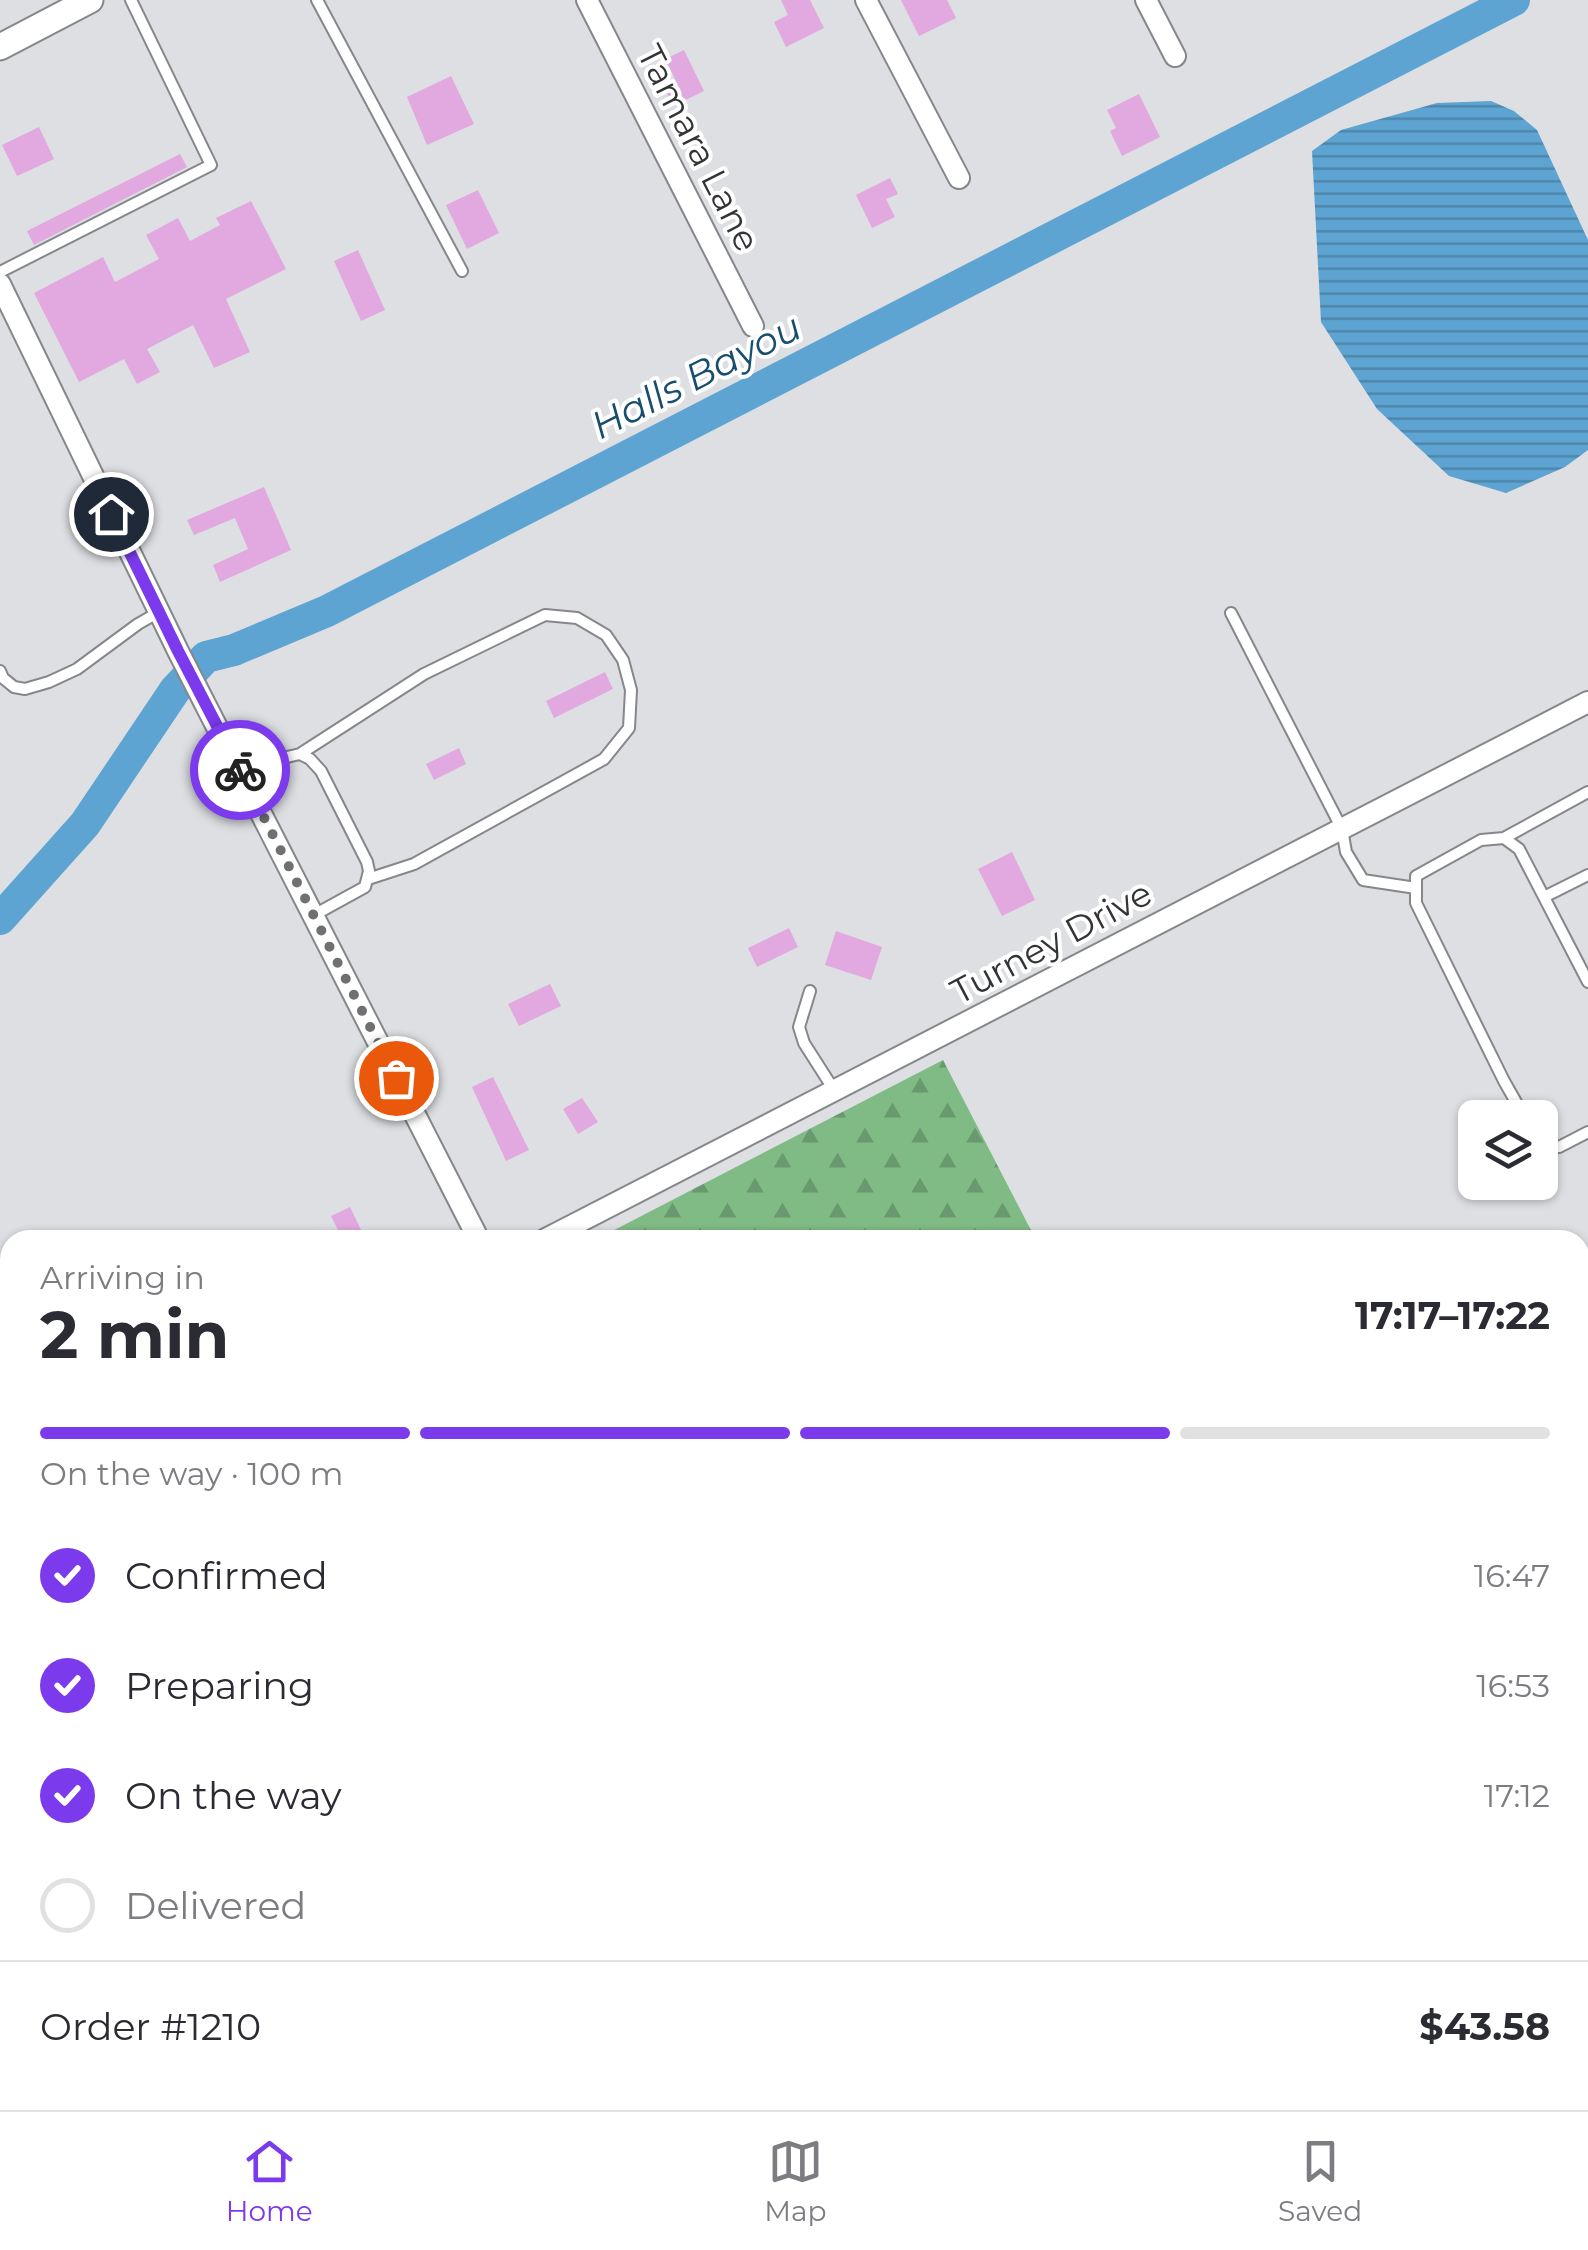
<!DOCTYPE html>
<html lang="en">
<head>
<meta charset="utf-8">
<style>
	body { margin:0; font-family:Montserrat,sans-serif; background:#f2f2f3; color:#2b2b33; height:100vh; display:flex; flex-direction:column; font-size:38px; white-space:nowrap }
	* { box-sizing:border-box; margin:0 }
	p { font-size:32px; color:#7c7c81 }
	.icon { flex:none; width:55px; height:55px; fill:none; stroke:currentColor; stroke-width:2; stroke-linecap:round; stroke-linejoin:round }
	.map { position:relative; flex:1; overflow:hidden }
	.side { position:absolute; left:0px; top:1230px; width:1590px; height:880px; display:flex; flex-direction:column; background:#fff; border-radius:30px 30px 0 0; box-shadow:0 2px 8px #0004 }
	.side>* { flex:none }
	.tools { position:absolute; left:1458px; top:1100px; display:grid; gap:20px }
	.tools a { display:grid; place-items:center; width:100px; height:100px; border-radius:15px; background:#fff; box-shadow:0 2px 8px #0004; font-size:50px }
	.pin { position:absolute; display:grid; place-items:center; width:85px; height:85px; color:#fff; margin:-42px; border:5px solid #fff; border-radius:50%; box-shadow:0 2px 10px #0007 }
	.courier { position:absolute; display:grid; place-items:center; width:100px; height:100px; margin:-50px; border:8px solid #7c3aed; border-radius:50%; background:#fff; color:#222; box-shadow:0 2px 12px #0007 }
	.summary em { font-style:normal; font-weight:700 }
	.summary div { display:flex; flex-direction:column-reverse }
	.summary { display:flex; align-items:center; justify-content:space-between; height:170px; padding:0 40px }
	h1 { font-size:65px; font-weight:700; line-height:75px }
	.bar { display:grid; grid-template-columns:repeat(4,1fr); gap:15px 10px; align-content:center; height:120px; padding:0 40px }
	.bar i { height:12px; border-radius:8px; background:#e1e1e2 }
	.bar .selected { background:#7c3aed }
	.bar p { grid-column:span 4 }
	.line { display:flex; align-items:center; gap:25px; padding:0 40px; border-top:2px solid #e1e1e2 }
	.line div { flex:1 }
	ol { padding:0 40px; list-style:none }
	li { display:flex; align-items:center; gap:30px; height:110px }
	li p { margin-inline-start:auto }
	li .icon { padding:10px; border-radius:50%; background:#7c3aed; color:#fff; stroke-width:4 }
	li:last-child { color:#7c7c81 }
	li i { width:55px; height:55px; border:5px solid #e1e1e2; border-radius:50% }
	.menu { display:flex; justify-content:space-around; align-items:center; height:140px; border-top:2px solid #e1e1e2; background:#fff; font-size:28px; color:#7c7c81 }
	.menu a { display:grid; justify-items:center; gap:5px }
	.menu .selected { color:#7c3aed }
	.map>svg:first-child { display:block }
	.forest { fill:url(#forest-firs) }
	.water { fill:url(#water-rules) }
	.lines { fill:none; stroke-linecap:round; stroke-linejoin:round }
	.stream { stroke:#5ea4d2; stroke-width:5 }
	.river { stroke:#5ea4d2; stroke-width:32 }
	.building { fill:#e1a9e0 }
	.service-casing { stroke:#85878a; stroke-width:14 }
	.minor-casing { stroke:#85878a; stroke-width:24 }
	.tertiary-casing { stroke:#85878a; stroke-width:29 }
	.primary-casing { stroke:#85878a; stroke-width:36 }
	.service { stroke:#fff; stroke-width:10 }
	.minor { stroke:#fff; stroke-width:20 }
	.tertiary { stroke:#fff; stroke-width:25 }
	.primary { stroke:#fff; stroke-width:32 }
	.done { stroke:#6e7072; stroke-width:10; stroke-dasharray:0 18 }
	.route { stroke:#7c3aed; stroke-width:12 }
	.labels { text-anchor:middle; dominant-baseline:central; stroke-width:8; stroke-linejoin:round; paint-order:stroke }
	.street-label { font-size:35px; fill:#333435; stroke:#fff }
	.water-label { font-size:38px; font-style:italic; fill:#174d6d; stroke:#fff }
</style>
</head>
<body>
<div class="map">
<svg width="1588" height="2110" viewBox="0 0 1588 2110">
	<defs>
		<pattern id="forest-firs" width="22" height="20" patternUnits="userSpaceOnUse" patternTransform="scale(2.5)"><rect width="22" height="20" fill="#80bb85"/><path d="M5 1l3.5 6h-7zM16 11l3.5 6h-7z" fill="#69996e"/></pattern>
		<pattern id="water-rules" width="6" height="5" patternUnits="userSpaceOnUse" patternTransform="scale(2.5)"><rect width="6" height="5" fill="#5ea4d2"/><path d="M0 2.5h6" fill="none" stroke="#4e86ab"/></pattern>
	</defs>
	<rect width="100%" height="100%" fill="#dddfe2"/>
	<path class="forest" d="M943 1060 1036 1240H595Z"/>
	<path class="water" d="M1491 101 1514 111 1537 130 1588 240V450L1565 467 1506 493 1449 476 1377 409 1321 322 1312 151 1341 130 1437 103Z"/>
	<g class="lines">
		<path class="stream" d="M0 1516 10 1536"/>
		<path class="river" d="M0 919 85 824 175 690 206 657 234 650 327 611 1514 0"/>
	</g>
	<path class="building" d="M781 0H810L824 28 786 47 774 22 788 15Z
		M901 0H947L956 18 919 36Z
		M684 50 704 91 673 106 663 85 675 79 665 59Z
		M451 76 474 124 427 145 407 97Z
		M1139 94 1160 137 1122 156 1110 131 1116 128 1107 110Z
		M39 127 54 159 17 176 2 145Z
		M180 154 187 167 34 245 27 231Z
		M890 178 898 194 886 199 895 217 872 228 856 195Z
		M478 190 499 233 467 249 446 205Z
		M251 201 286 269 226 299 250 352 214 368 193 325 147 349 160 372 137 384 124 359 79 382 34 293 103 257 115 282 159 259 146 235 178 218 190 241 220 225 216 218Z
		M358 250 385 310 361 321 334 261Z
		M264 487 291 550 220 582 213 565 248 549 235 518 194 535 187 520Z
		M605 672 613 689 554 718 546 701Z
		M459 748 466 764 434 780 426 764Z
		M1012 852 1035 900 1002 916 978 869Z
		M789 928 798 947 757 967 748 948Z
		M836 931 882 947 871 980 825 965Z
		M550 984 561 1006 519 1026 508 1004Z
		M493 1077 529 1150 506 1161 472 1087Z
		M582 1098 598 1122 578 1134 563 1109Z
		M350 1207 366 1240H343L331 1216Z"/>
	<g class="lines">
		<g class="service-casing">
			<path id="service" d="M317 0 462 271
				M0 272 211 165 131 0
				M1231 613 1342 829 1346 852 1363 880 1416 888
				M0 671 3 678 14 687 25 689 49 682 77 669 138 624 159 612
				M300 754 424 674 545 615 577 618 606 635 623 660 631 690 629 728 604 759 414 864 368 879
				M245 780 287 757 300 754 310 759 321 771 367 862 369 871 365 887 314 915
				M1504 838 1519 849 1588 982
				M1544 897 1588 875
				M810 991 799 1027 804 1043 834 1090
				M1525 1118 1504 1081 1416 903V876L1481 840 1504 838 1588 792
				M1540 1145 1559 1147 1588 1132
				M1580 1272 1588 1267
				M1580 1324 1588 1341
				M0 1760 10 1755
				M0 1823 10 1818
				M0 1830 10 1850
				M217 2100 222 2110
				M620 2100 630 2110
				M466 2110 478 2104
				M662 2110 680 2100
				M784 2110 785 2105 794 2100"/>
		</g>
		<g class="minor-casing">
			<path id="minor" d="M587 0 753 326
				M866 0 959 178
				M1146 0 1175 56
				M0 284 178 651 479 1240
				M544 1240 1588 702
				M1580 1643 1588 1639
				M1580 1911 1588 1907
				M909 2100 915 2110
				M1244 2110 1257 2100"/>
		</g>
		<g class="tertiary-casing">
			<path id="tertiary" d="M0 47 90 0"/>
		</g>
		<g class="primary-casing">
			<path id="primary" d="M1580 1434 1588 1430
				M271 2110 291 2100"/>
		</g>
		<use href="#service" class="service"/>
		<use href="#minor" class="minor"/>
		<use href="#tertiary" class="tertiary"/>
		<use href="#primary" class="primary"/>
	</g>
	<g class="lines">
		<path class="done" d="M240 770 396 1078"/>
		<path class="route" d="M111 514 178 651 240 770"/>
	</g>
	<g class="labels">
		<g class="street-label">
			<text transform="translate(699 148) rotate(63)">Tamara Lane</text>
			<text transform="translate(1051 942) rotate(-28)">Turney Drive</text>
		</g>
		<g class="water-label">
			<text transform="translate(696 376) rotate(-27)">Halls Bayou</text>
		</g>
	</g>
</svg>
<div class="tools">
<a><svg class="icon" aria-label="layers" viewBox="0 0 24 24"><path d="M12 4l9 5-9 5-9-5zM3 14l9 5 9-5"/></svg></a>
</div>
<div class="pin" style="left:396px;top:1078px;background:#ea580c"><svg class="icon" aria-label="bag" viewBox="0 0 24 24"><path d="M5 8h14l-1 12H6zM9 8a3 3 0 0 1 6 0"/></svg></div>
<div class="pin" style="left:111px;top:514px;background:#1f2937"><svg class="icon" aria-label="home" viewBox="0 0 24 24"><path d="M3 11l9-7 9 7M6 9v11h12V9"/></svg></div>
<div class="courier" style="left:240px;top:770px"><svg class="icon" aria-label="bike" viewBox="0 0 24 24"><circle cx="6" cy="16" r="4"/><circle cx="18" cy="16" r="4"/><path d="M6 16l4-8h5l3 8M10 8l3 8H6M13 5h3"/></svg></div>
<section class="side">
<div class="summary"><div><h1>2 min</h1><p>Arriving in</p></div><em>17:17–17:22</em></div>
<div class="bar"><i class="selected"></i><i class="selected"></i><i class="selected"></i><i></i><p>On the way · 100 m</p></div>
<ol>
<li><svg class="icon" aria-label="check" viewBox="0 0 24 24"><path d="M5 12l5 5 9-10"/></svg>Confirmed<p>16:47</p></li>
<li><svg class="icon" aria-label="check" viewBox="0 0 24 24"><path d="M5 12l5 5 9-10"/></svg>Preparing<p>16:53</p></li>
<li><svg class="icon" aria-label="check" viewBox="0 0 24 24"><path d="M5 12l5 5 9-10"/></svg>On the way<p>17:12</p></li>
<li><i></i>Delivered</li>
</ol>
<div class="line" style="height:130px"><div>Order #1210</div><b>$43.58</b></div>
</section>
</div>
<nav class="menu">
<a class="selected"><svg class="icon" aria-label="home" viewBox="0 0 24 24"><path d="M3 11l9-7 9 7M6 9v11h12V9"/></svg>Home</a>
<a><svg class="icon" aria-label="map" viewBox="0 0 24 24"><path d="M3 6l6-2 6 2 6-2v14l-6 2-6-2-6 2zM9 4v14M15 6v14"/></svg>Map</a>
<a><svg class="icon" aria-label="saved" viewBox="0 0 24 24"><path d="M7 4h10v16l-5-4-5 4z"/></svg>Saved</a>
</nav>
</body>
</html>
